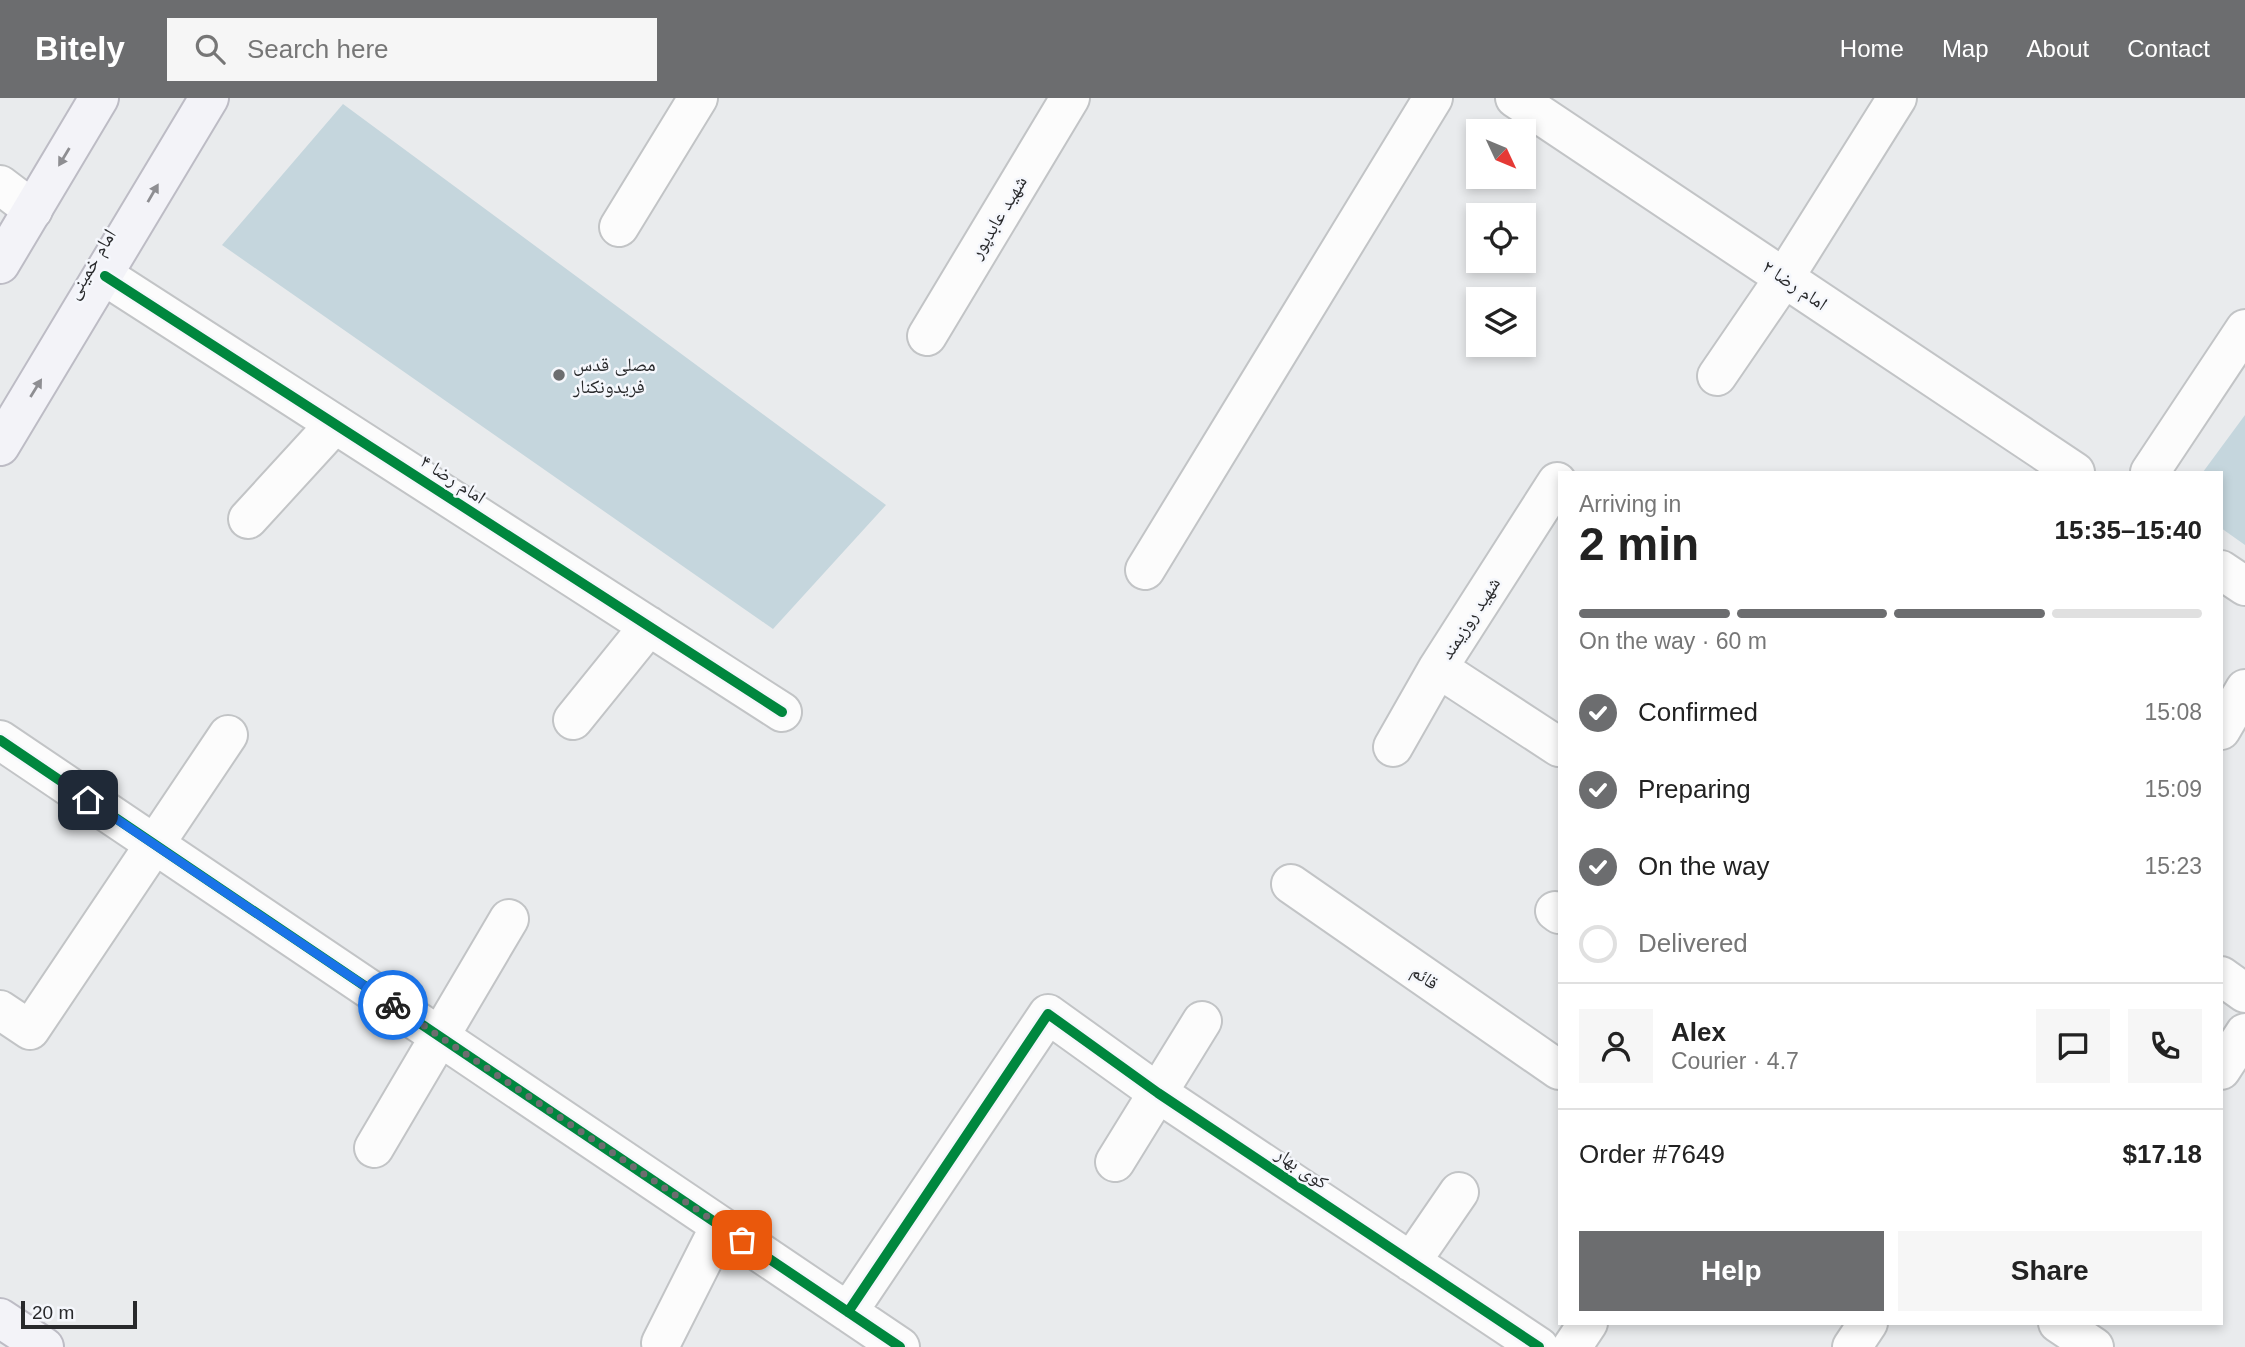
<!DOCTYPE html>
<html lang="en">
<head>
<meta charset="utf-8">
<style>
	body { margin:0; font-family:Helvetica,"Noto Naskh Arabic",sans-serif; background:#f6f6f6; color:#222; height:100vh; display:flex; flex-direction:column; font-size:26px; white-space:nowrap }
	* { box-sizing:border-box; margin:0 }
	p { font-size:23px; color:#767676 }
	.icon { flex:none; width:38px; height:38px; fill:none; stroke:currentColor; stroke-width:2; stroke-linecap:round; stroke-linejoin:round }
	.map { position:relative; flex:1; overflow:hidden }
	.panel { position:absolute; left:1558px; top:373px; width:665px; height:854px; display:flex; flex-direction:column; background:#fff; border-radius:0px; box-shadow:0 4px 10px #0003 }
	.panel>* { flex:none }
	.needle { width:46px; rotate:134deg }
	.fabs { position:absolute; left:1466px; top:21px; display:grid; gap:14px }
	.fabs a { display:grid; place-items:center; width:70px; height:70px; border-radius:0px; background:#fff; box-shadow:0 4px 10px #0003; font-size:35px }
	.scale { position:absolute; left:21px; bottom:18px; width:116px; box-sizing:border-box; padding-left:7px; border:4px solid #28292b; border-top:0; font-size:19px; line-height:24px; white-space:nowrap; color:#28292b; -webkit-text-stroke:5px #f5f7fc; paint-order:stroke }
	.pin { position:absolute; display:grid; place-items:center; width:60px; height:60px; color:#fff; margin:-30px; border-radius:14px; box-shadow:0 4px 10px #0006 }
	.courier { position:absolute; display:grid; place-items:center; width:70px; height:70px; margin:-35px; border:5px solid #1a73e8; border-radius:50%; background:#fff; color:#222; box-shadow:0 2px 9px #0007 }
	.summary em { font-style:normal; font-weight:600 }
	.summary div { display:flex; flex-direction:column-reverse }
	.summary { display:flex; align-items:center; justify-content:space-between; height:119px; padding:0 21px }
	h1 { font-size:46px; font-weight:600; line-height:52px }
	.bar { display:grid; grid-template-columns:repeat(4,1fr); gap:10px 7px; align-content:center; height:84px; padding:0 21px }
	.bar i { height:9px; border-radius:5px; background:#e0e0e0 }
	.bar .active { background:#6c6d6f }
	.bar p { grid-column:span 4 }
	.line { display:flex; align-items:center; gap:18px; padding:0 21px; border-top:2px solid #e0e0e0 }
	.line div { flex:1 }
	.round { display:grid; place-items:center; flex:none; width:74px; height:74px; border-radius:0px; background:#f6f6f6 }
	ol { padding:0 21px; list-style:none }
	li { display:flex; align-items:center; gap:21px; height:77px }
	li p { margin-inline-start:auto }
	li .icon { padding:7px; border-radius:50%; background:#6c6d6f; color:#fff; stroke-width:4 }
	li:last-child { color:#767676 }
	li i { width:38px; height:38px; border:4px solid #e0e0e0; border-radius:50% }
	.button { display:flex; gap:14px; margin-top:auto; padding:14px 21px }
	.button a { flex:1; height:80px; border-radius:0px; background:#6c6d6f; color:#fff; font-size:28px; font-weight:600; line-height:80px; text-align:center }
	.button a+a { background:#f6f6f6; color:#222 }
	header { display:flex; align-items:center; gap:42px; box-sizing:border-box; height:98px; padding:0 35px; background:#6c6d6f; color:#fff }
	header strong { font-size:33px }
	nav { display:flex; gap:38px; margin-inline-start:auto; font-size:24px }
	.search { width:490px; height:63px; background:#f6f6f6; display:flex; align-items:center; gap:18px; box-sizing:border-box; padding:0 24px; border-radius:0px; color:#767676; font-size:26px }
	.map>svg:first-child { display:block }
	.building { fill:#c5d6dd }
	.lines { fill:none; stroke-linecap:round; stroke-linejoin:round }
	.minor-casing { stroke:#c2c4c6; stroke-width:42 }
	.major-casing { stroke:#bdbcc5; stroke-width:42 }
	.minor { stroke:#fcfcfc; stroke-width:38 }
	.major { stroke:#f3f3f8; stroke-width:38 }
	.cycleway-casing { stroke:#f5f7fc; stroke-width:15 }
	.cycleway { stroke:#00873e; stroke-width:10 }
	.oneway { fill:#8e8e92 }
	.done { stroke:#6c6d6f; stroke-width:7; stroke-dasharray:0 12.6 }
	.route { stroke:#1a73e8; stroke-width:9 }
	.poi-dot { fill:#6c6d6f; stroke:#f5f7fc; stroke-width:2.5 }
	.labels { text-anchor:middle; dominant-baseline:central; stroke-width:5; stroke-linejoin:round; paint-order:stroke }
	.street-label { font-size:19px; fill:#28292b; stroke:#f5f7fc }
	.poi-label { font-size:19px; fill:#28292b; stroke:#f5f7fc; text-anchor:start }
</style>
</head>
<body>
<header>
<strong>Bitely</strong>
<div class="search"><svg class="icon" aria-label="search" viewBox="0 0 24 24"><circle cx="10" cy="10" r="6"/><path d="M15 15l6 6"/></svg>Search here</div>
<nav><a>Home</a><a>Map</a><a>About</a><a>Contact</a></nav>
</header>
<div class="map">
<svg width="2245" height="1249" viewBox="0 0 2245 1249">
	<rect width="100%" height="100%" fill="#e9ebed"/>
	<path class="building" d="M343 6 886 407 773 531 222 147Z
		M2245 317V447L2221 430V374H2203Z"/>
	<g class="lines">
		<g class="minor-casing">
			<path id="minor" d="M1515 0 2075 374
				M0 87 33 112
				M619 129 698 0
				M105 178 782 614
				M927 238 1070 0
				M1717 278 1784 180 1897 0
				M2150 374 2245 231
				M1557 384 1438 570 1559 649
				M248 421 335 326
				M1145 472 1433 0
				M2221 472 2245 488
				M573 622 649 528
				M2221 632 2245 591
				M0 642 900 1249
				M1393 649 1438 570
				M1291 786 1559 972
				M1555 813 1559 816
				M2221 878 2245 895
				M0 912 30 932 228 637
				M2221 972 2245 935
				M374 1050 509 821
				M1115 1064 1202 923
				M1411 1164 1459 1094
				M848 1214 1048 916 1158 995 1539 1249
				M2058 1225 2094 1249
				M661 1245 720 1128
				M1572 1249 1588 1225
				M1852 1249 1868 1225"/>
		</g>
		<g class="major-casing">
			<path id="major" d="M0 166 99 0
				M0 348 209 0
				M0 1220 44 1249"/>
		</g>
		<use href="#minor" class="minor"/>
		<use href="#major" class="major"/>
		<g class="cycleway-casing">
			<path id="cycleway" d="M105 178 782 614
				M0 642 900 1249
				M848 1214 1048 916 1158 995 1539 1249"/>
		</g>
		<use href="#cycleway" class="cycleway"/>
	</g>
	<defs><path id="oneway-solid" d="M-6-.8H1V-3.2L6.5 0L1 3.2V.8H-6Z" transform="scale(1.75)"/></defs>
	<g class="oneway">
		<use href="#oneway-solid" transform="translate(64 59) rotate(121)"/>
		<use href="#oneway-solid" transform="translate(153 95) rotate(-60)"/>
		<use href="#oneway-solid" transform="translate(36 290) rotate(-58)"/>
	</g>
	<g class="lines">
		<path class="done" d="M393 907 742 1142"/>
		<path class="route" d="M88 702 393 907"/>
	</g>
	<circle class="poi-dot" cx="559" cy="277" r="7"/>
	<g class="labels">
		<g class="street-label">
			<text transform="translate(998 119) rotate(-59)">شهید عابدپور</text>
			<text transform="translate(91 166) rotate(-59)">امام خمینی</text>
			<text transform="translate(1795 187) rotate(34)">امام رضا ۲</text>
			<text transform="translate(453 381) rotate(33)">امام رضا ۴</text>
			<text transform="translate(1470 520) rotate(-57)">شهید روزیمند</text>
			<text transform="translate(1425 879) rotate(35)">قائم</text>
			<text transform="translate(1302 1070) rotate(34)">کوی بهار</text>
		</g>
		<g class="poi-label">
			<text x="573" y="266">مصلی قدس<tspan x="573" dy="22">فریدونکنار</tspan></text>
		</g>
	</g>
</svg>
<div class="fabs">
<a><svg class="needle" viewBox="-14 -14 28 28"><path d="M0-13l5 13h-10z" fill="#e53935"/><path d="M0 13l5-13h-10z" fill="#767676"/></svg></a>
<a><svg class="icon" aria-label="locate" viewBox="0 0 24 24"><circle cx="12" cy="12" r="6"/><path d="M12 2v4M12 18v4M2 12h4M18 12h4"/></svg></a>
<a><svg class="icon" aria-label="layers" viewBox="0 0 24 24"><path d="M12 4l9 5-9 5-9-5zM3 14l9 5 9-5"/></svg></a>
</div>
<div class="scale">20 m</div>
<div class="pin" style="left:742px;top:1142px;background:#ea580c"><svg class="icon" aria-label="bag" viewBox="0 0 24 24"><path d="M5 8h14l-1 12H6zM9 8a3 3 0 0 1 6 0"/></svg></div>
<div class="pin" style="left:88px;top:702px;background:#1f2937"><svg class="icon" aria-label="home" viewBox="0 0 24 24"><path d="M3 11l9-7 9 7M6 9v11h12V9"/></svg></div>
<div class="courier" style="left:393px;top:907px"><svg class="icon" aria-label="bike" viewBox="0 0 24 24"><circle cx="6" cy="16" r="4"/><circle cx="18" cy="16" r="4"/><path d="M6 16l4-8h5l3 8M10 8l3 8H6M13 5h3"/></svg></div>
<section class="panel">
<div class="summary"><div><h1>2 min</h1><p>Arriving in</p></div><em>15:35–15:40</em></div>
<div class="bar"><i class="active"></i><i class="active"></i><i class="active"></i><i></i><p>On the way · 60 m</p></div>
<ol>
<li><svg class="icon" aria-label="check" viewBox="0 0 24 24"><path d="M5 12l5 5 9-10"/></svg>Confirmed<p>15:08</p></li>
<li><svg class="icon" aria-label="check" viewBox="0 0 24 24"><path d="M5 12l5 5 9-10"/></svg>Preparing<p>15:09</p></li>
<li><svg class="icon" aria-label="check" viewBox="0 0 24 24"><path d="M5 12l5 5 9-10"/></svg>On the way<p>15:23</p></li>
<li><i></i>Delivered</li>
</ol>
<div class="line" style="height:126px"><a class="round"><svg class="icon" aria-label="person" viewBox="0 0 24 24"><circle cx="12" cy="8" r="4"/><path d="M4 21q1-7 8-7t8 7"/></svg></a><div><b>Alex</b><p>Courier · 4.7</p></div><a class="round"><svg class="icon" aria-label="chat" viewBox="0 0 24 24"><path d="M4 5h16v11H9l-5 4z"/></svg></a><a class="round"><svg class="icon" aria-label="phone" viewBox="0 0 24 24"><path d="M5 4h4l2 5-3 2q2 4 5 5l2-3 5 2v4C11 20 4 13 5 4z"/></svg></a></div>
<div class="line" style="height:91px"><div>Order #7649</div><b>$17.18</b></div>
<div class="button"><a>Help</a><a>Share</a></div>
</section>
</div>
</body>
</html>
